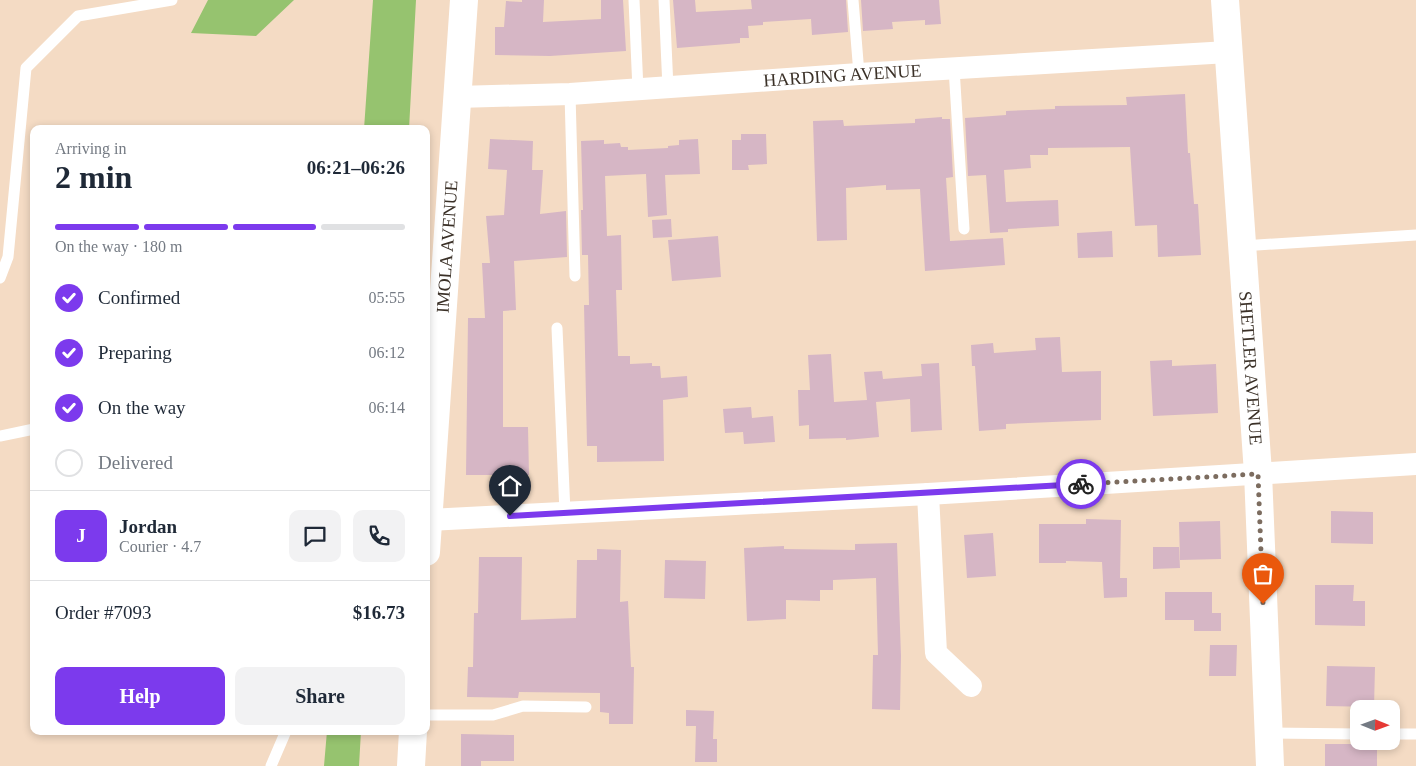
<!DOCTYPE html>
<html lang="en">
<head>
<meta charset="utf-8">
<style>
	body { margin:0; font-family:"Times New Roman",serif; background:#f2f2f3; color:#1f2937; height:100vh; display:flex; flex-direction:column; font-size:19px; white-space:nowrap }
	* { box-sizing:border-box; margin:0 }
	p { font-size:16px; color:#747a83 }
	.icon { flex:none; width:28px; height:28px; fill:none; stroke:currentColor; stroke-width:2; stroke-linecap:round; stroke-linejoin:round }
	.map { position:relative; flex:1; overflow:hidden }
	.sheet { position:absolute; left:30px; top:125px; width:400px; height:610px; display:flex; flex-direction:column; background:#fff; border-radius:10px; box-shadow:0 2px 8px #0003 }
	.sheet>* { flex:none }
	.needle { width:32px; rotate:91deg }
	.tools { position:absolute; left:1350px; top:700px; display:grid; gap:10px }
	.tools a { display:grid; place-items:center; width:50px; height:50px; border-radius:10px; background:#fff; box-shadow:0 2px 8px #0003; font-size:25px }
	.pin { position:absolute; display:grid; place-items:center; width:42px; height:42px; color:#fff; margin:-51px -21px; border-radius:50% 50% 50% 0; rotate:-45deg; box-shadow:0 0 5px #0007 }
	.pin .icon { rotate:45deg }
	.courier { position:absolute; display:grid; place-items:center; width:50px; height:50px; margin:-25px; border:4px solid #7c3aed; border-radius:50%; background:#fff; color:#222; box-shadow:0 1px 6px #0007 }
	.head em { font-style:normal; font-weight:600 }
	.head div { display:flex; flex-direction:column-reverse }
	.head { display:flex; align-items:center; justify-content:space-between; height:85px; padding:0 25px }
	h1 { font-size:32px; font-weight:600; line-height:38px }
	.bar { display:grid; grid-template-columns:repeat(4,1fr); gap:8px 5px; align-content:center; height:60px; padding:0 25px }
	.bar i { height:6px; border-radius:4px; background:#e0e1e3 }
	.bar .current { background:#7c3aed }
	.bar p { grid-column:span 4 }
	.line { display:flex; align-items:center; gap:12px; padding:0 25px; border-top:1px solid #e0e1e3 }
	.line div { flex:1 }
	.round { display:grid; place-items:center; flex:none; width:52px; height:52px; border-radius:10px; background:#f2f2f3 }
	ol { padding:0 25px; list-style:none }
	li { display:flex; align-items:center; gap:15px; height:55px }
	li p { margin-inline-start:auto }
	li .icon { padding:5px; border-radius:50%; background:#7c3aed; color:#fff; stroke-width:4 }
	li:last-child { color:#747a83 }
	li i { width:28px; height:28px; border:2px solid #e0e1e3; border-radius:50% }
	.action { display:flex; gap:10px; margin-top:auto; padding:10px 25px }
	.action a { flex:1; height:58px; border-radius:10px; background:#7c3aed; color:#fff; font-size:20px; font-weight:600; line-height:58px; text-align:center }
	.action a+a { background:#f2f2f3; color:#1f2937 }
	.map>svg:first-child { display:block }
	.forest { fill:#96c36f }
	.building { fill:#d6b6c5 }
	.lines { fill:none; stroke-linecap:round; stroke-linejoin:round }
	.service { stroke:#fff; stroke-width:11 }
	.minor { stroke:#fff; stroke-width:22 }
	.tertiary { stroke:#fff; stroke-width:28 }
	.done { stroke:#7c6c5f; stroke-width:5; stroke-dasharray:0 9 }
	.route { stroke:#7c3aed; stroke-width:6 }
	.labels { text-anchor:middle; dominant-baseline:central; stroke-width:4; stroke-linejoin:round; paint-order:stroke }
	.street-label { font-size:18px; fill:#3b3128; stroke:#fee9d7 }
</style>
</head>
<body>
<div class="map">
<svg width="1416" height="766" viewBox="0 0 1416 766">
	<rect width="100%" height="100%" fill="#f4dbc4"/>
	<path class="forest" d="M208 0H294L256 36 191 33Z
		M373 0H416L409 129H364Z
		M327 731H361L359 766H324Z"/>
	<path class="building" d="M522 0H544L543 22 601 19V0H623L626 51 550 56 495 55V27H504L506 1 522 2Z
		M673 0H695L696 12 752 9 751 0H846L848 32 812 35 811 19 763 22V25L748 26 749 38H740V43L677 48Z
		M861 0H939L941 24 925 25V20L892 22 893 29 863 31Z
		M1185 94 1188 153H1190L1194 204H1198L1201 255 1158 257 1157 225 1135 226 1130 147 1048 148V155H1030L1031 168 1004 170 1006 202 1058 200 1059 226 1008 229V232L990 233 986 175 968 176 965 118 1006 115V111L1055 109V106L1127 105 1126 97Z
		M942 117V119H950L953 177 946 178 950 241 1003 238 1005 265 925 271 920 189 886 190V185L846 188 847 240 817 241 813 121 843 120 844 126 915 123V119Z
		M741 134H766L767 164 748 165 749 170H732V140H741Z
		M490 139 533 141 532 170H543L540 214 566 211 567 257 514 261 516 310 503 311V427H528L529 475H466L468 318H485L482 263H490L486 216 504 215 507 170 488 169Z
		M698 139 700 174 665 175 667 215 648 217 646 174 605 176 607 236 621 235 622 290H616L618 356H630V364L652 363V366H660L661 378 687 376 688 397 663 400 664 461 597 462V446H587L584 305H589L588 255H582L581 210H583L581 141 604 140V144L620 143 621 147H628V150L668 148V146L679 145V140Z
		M671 219 672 237 653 238 652 220Z
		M1112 231 1113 257 1078 258 1077 233Z
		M718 236 721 277 672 281 668 240Z
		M1060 337 1062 372 1101 371V420L1006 424V429L979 431 975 366H972L971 345 993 343 994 353 1036 350 1035 338Z
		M831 354 834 402 867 400 864 372 882 371 883 379 922 376 921 364 939 363 942 430 911 432 910 399 876 402 879 437 846 440V438L809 439V425L799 426 798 390H810L808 355Z
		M1172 360V366L1216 364 1218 413 1153 416 1150 361Z
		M751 407 752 418 773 416 775 442 744 444 743 432 725 433 723 409Z
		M1331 511 1373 512V544L1331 543Z
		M1086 519 1121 520 1120 578H1127V597L1104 598 1102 562 1066 561V563H1039V524H1086Z
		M1220 521 1221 559 1180 560 1179 522Z
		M993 533 996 576 967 578 964 535Z
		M897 543 901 656 900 710 872 709 873 655H878L876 578 833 580V590H820V601L786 600V619L747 621 744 548 784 546V549L855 550V544Z
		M1153 547H1179L1180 568 1153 569Z
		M597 549 621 550 620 602 628 601 631 667H634L633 724H609V713L600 712V693L519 692 518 698 467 697 468 667H473L474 613H478L479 557H522L521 620 576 618 577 560H597Z
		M665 560 706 561 705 599 664 598Z
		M1315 585H1354L1353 601H1365V626L1315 625Z
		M1165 592H1212V613H1221V631H1194V620H1165Z
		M1210 645H1237L1236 676H1209Z
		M1327 666 1375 667 1374 707 1326 706Z
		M686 710 714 711 713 739H717V762H695L696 726H686Z
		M461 734 514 735V761H481V766H461Z
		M1325 744H1377V766H1325Z"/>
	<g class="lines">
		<path class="service" d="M634 0 638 90
			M664 0 668 88
			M853 0 859 74
			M954 68 964 229
			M570 94 575 276
			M1242 246 1416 235
			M0 278 8 257 26 68 78 16 172 0
			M557 328 565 513
			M0 436 34 429
			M426 715H493L523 706 586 707
			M1268 733 1359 734
			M1391 734H1416
			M271 766 286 731"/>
		<g class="minor">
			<path id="s1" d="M457 97 570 94 859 74 1228 52"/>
			<path d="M928 494 936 653 971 686"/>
			<path d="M429 520 928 494 1416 464"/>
		</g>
		<g class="tertiary">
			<path id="s2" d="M1225 0 1258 473 1270 766"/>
			<path id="s3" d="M426 552 464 0"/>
			<path d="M411 766 413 731"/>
		</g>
	</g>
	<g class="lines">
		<path class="done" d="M1081 484 1258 474 1263 604"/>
		<path class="route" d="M510 516 1081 484"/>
	</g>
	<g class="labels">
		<g class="street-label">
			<text stroke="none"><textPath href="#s1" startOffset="386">HARDING AVENUE</textPath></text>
			<text stroke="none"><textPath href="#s3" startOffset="306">IMOLA AVENUE</textPath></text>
			<text stroke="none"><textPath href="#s2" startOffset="369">SHETLER AVENUE</textPath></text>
		</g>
	</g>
</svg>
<div class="tools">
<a><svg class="needle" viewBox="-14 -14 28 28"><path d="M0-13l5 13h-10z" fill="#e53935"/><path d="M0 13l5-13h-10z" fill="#747a83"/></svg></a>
</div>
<div class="pin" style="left:1263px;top:604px;background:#ea580c"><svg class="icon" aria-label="bag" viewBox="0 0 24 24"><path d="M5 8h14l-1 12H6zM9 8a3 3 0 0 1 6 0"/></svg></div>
<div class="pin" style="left:510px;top:516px;background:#1f2937"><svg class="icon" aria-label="home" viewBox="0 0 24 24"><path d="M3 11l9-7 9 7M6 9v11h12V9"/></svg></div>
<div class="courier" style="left:1081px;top:484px"><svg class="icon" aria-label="bike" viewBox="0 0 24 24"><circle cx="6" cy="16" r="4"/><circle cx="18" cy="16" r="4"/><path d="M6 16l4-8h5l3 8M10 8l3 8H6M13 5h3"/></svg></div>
<section class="sheet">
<div class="head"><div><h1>2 min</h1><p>Arriving in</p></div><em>06:21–06:26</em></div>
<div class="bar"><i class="current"></i><i class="current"></i><i class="current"></i><i></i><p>On the way · 180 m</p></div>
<ol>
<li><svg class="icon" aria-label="check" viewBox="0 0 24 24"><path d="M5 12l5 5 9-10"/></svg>Confirmed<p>05:55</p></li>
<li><svg class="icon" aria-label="check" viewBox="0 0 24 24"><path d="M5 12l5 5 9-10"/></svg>Preparing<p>06:12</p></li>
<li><svg class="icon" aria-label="check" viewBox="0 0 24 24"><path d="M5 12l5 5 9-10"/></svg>On the way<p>06:14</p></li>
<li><i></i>Delivered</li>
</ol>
<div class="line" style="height:90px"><b class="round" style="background:#7c3aed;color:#fff">J</b><div><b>Jordan</b><p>Courier · 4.7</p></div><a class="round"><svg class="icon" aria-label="chat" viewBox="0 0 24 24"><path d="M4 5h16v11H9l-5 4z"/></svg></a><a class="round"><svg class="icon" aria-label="phone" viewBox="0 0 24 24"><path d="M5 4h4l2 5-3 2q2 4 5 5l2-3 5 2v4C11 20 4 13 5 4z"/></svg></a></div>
<div class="line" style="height:65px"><div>Order #7093</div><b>$16.73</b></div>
<div class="action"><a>Help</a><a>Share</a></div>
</section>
</div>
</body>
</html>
